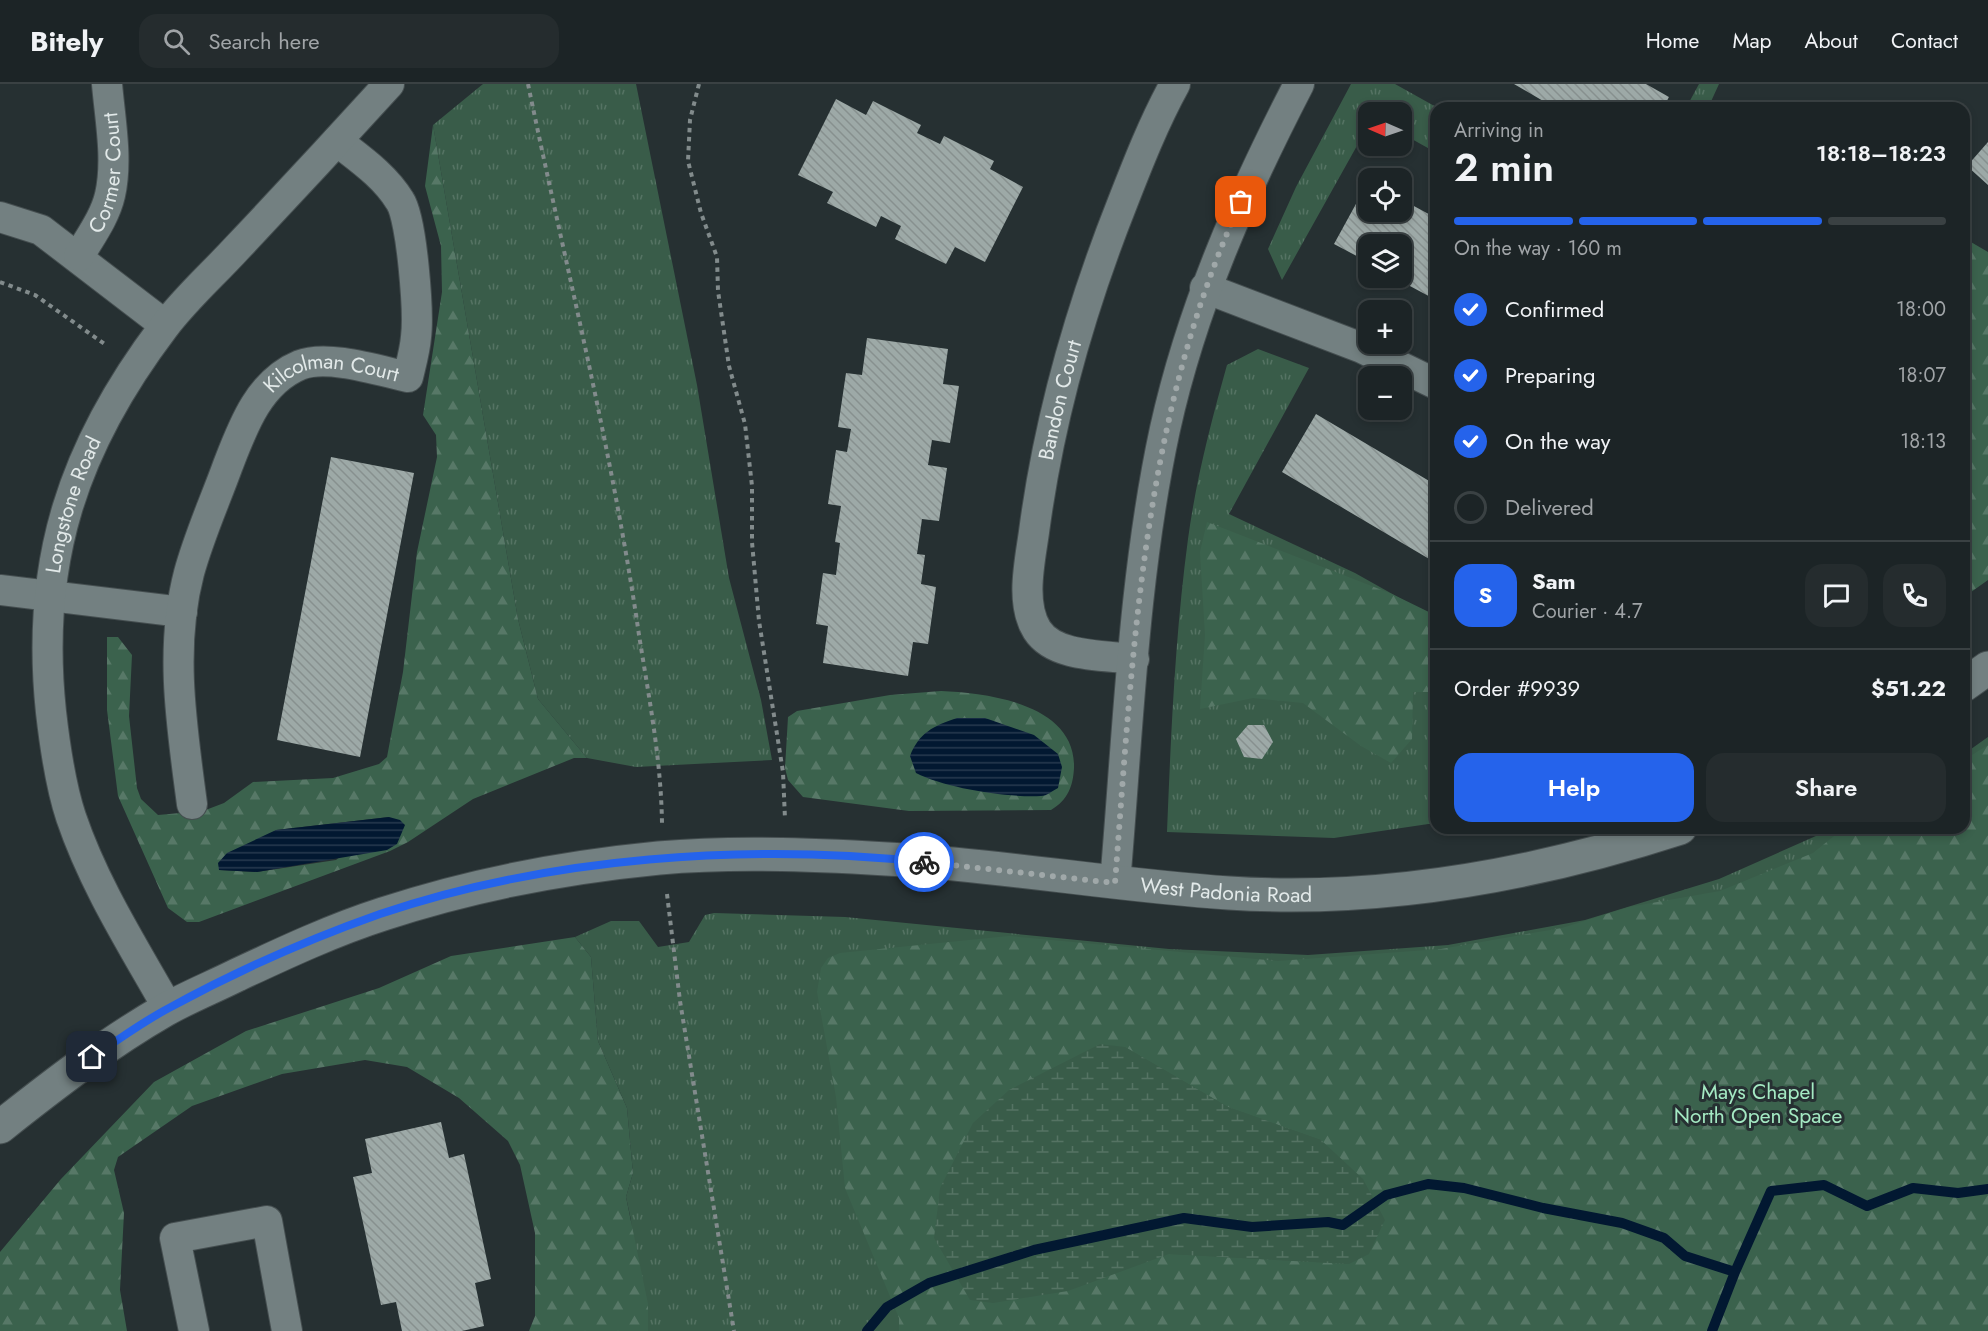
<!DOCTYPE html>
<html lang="en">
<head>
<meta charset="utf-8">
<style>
	body { margin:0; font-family:Jost,sans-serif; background:#252c2e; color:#f1f3f6; height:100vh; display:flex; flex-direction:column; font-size:22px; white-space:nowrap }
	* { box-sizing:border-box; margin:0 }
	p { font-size:20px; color:#a0a4a7 }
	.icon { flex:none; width:33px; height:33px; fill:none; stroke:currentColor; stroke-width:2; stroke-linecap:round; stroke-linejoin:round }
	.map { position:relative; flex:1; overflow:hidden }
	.drawer { position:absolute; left:1430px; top:18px; width:540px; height:732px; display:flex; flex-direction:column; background:#1c2426; border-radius:18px; box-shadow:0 3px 9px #0003,0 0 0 2px #3a4143 }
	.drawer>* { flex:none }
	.needle { width:39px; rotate:272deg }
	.fabs { position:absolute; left:1358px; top:18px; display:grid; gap:12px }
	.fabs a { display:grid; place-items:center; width:54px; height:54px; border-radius:12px; background:#1c2426; box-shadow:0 3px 9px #0003,0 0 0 2px #3a4143; font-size:30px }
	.pin { position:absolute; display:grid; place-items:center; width:51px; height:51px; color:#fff; margin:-26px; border-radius:12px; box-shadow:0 3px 9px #0006 }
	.courier { position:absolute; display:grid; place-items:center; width:60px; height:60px; margin:-30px; border:4px solid #2563eb; border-radius:50%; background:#fff; color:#222; box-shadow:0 2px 8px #0007 }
	.summary em { font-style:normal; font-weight:600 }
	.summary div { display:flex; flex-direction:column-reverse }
	.summary { display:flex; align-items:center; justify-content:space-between; height:102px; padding:0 24px }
	h1 { font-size:39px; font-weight:600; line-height:45px }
	.bar { display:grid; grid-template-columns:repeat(4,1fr); gap:9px 6px; align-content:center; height:72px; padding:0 24px }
	.bar i { height:8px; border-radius:4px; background:#3a4143 }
	.bar .on { background:#2563eb }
	.bar p { grid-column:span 4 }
	.line { display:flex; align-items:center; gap:15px; padding:0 24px; border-top:2px solid #3a4143 }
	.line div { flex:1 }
	.round { display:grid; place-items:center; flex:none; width:63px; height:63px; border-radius:18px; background:#252c2e }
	ol { padding:0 24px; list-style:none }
	li { display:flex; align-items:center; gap:18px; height:66px }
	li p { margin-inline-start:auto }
	li .icon { padding:6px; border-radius:50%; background:#2563eb; color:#fff; stroke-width:4 }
	li:last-child { color:#a0a4a7 }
	li i { width:33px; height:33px; border:3px solid #3a4143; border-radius:50% }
	.primary-button { display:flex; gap:12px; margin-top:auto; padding:12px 24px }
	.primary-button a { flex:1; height:69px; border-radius:18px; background:#2563eb; color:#fff; font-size:24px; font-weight:600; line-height:69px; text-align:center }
	.primary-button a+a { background:#252c2e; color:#f1f3f6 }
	header { display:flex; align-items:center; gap:36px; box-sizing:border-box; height:84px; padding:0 30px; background:#1c2426; border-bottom:2px solid #3a4143 }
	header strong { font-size:28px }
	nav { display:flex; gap:33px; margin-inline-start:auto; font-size:21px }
	.search { width:420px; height:54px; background:#252c2e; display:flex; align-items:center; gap:15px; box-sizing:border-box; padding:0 21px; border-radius:18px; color:#a0a4a7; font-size:22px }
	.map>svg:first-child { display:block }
	.grass { fill:url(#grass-tufts) }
	.forest { fill:url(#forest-firs); fill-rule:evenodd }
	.wetland { fill:url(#wetland-marsh) }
	.water { fill:url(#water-rules) }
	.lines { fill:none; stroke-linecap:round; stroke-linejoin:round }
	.stream { stroke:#021831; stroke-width:10 }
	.building { fill:url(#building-back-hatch) }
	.street-casing { stroke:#454e50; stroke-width:32 }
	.secondary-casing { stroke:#454e50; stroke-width:35 }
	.path { stroke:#828b8c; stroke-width:4; stroke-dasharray:4.5 4.5; stroke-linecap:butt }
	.street { stroke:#738081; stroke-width:30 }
	.secondary { stroke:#738081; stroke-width:33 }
	.done { stroke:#a0a8a9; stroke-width:6; stroke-dasharray:0 10.8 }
	.route { stroke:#2563eb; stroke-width:8 }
	.labels { text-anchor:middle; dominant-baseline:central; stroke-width:6; stroke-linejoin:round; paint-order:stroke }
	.street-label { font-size:21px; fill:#e2e9e9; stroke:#263032 }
	.park-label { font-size:21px; fill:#a4e9c3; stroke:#263032 }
</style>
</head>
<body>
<header>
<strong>Bitely</strong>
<div class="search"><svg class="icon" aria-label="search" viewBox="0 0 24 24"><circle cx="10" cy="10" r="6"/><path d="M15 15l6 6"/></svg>Search here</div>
<nav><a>Home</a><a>Map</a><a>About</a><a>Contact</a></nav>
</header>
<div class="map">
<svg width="1988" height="1247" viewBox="0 0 1988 1247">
	<defs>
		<pattern id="grass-tufts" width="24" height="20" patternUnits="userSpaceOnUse" patternTransform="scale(1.5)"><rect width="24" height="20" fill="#395c49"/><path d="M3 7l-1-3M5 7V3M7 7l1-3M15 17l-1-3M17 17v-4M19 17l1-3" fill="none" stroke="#557363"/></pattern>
		<pattern id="forest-firs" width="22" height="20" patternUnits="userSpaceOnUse" patternTransform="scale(1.5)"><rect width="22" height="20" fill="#3b624d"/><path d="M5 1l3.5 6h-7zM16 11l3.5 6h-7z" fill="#577867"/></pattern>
		<pattern id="wetland-marsh" width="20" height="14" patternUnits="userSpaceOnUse" patternTransform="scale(1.5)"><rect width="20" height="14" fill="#395c49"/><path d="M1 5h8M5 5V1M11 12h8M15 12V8" fill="none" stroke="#557363"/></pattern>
		<pattern id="water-rules" width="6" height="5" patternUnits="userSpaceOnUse" patternTransform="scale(1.5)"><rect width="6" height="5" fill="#021831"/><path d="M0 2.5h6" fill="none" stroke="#273a4f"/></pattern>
		<pattern id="building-back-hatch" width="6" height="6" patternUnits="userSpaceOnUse" patternTransform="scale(1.5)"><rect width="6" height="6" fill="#9da9a7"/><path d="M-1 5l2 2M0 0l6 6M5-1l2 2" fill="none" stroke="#87908f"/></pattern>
	</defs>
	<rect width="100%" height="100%" fill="#263032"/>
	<path class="grass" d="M483 0H636L697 301 729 494 761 616 772 676 636 683 587 674 538 615 518 535 433 41Z
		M1351 0H1395L1438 24H1436L1435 68 1401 49V28H1368V42L1282 196 1268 165 1296 103Z
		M1699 0H1719L1708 24H1686Z
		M1258 265 1309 284 1229 430 1355 489 1435 534V739L1334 754 1167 748C1171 650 1175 552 1188 455 1196 396 1211 338 1227 281Z
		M1988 653V1234L1927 1247H638L631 1136 626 1113 633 1089 627 1024 598 957 591 873 575 853 611 837H639L658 863 689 858 705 831 714 829 845 833 1169 865 1308 871 1448 861 1585 836 1719 795 1834 744H1964V670Z"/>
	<path class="forest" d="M433 41 518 535 538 615 587 674H574L473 715 408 758 390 767 199 838H187L168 824 118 712 107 626V553H118L132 571 129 632 137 704 141 715 158 731 203 727 224 719 253 698 333 694 379 680 387 673 403 588 417 468 437 373 436 351 423 331 442 208 441 162 425 102ZM389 733 336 776 257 788 219 786 276 746Z
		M1964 154 1988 168V496L1964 513Z
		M1207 438 1392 510 1435 531V608H1413L1412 655 1391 679 1361 662 1303 619 1253 614 1200 625 1205 551 1200 468Z
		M941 607C988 609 1076 620 1074 684 1073 702 1068 716 1051 726L909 727 803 713 788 696 785 684 788 633 797 627 890 611Z
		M1988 661V1247H899V1234L845 1104 836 1013 817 908 821 884 828 874 840 869 1009 852 1278 877 1441 865 1562 844 1629 823 1720 807 1813 769 1844 744H1964V676ZM1125 963 1228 1023 1321 1056 1349 1180 1168 1170Z
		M575 853 591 873 598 957 627 1024 633 1089 626 1113 648 1220V1247H529L535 1232V1149L520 1081 508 1057 459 1014 407 983 365 976 282 990 192 1022 118 1073 114 1086 124 1129 120 1206 127 1247H0V1168L61 1095 154 998 246 947 379 904 451 872Z"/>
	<path class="wetland" d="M1100 960 1125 963 1228 1023 1321 1056 1363 1095 1385 1136 1369 1170 1349 1180 1169 1170 1068 1207 993 1219 970 1216 934 1154 940 1104 973 1039 1009 1006Z"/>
	<path class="water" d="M957 634H985L1034 651 1058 670 1062 683 1058 704C1052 707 1047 712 1041 712 1008 714 945 704 916 689L910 672C919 649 933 642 957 634Z
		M389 733 400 736 405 741 397 760 387 766 257 788 219 786 218 779 227 769 276 746Z"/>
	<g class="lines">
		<path class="stream" d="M867 1247 887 1223 929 1199 1034 1166 1184 1134 1252 1143 1328 1138 1343 1141 1386 1111 1428 1100 1464 1104 1543 1124 1622 1139 1664 1154 1685 1172 1735 1188 1771 1107 1824 1101 1867 1122 1913 1104 1958 1109 1988 1105
			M1712 1247 1735 1188"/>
	</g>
	<path class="building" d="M1514 0H1646L1669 13 1663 24H1555Z
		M836 15 866 31 873 17 921 41 917 49 940 60 944 52 994 77 990 85 1023 103 985 178 955 163 946 180 895 155 901 142 881 132 876 143 827 119 833 108 798 91Z
		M1988 58V101L1967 82Z
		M1368 98V128H1401V115L1436 134V216L1395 194H1401V160H1368V178L1334 160Z
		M867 254 948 265 943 300 959 302 950 359 932 356 928 381 947 384 939 437 922 435 917 470 925 471 921 500 936 503 928 560 913 558 908 592 823 579 828 542 816 540 823 489 836 491 840 459 835 458 841 422 828 420 836 366 847 368 851 345 838 343 846 289 862 291Z
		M1316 330 1436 401V479L1282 388Z
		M331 373 414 389 360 673 277 656Z
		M1248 641H1264L1273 658 1262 675 1244 673 1236 655Z
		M441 1038 449 1074 464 1070 491 1195 475 1199 484 1242 462 1247H402L396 1218 381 1221 353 1093 372 1089 365 1055Z"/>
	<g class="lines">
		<g class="street-casing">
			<g id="street">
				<path d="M0 133 41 146 165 241"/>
				<path id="s1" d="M79 172C90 153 105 133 110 111 118 76 110 35 107 0"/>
				<path d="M1205 204 1362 264 1436 300"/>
				<path d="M0 506 182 528"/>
				<path id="s2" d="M1134 575C1105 571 1055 574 1037 546 1020 519 1030 477 1034 448 1049 334 1080 226 1122 120 1138 79 1154 38 1175 0"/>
				<path id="s3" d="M192 720C182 644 169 565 189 489 199 452 215 417 228 381 243 342 259 298 300 281 328 270 380 287 408 293 411 280 415 266 416 253 419 229 412 135 400 117 385 92 360 75 337 57"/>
				<path d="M1115 799C1128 649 1133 493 1165 345 1192 223 1242 110 1299 0"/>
				<path id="s4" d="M168 924C133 862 94 801 71 733 60 700 55 663 51 628 35 478 73 363 164 243 185 215 212 191 236 165 288 110 339 55 389 0"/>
				<path d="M194 1247 175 1154 267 1137 287 1247"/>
			</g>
		</g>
		<g class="secondary-casing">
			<g id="secondary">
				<path d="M1964 601 1988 584"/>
				<path id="s5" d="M0 1043C53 1001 106 960 165 926 188 913 213 903 237 891 284 869 333 846 383 830 471 801 566 783 659 774 738 767 825 771 905 776 1013 783 1121 802 1229 809 1382 819 1535 791 1680 744"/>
			</g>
		</g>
		<path class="path" d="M528 0C566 184 612 365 639 551 649 614 661 675 662 739
			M699 0 690 36 688 77 701 129 717 173 718 207 729 282 745 340 752 402V458L759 537 783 688 785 735
			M0 198 35 211 106 261
			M667 810 680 917 734 1247"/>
		<use href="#street" class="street"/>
		<use href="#secondary" class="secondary"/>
	</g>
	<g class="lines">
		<path class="done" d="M924 778 1115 799C1133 569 1142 331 1241 118"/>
		<path class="route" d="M92 973C117 957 142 938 169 924 235 888 309 855 380 830 548 773 748 759 924 778"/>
	</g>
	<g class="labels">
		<g class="street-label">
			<text stroke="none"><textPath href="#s1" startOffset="90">Cormer Court</textPath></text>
			<text stroke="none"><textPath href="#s3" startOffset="504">Kilcolman Court</textPath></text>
			<text stroke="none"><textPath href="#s2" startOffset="339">Bandon Court</textPath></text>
			<text stroke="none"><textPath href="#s4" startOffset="532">Longstone Road</textPath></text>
			<text stroke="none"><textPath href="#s5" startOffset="1292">West Padonia Road</textPath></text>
		</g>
		<g class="park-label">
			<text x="1758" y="1008">Mays Chapel<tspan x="1758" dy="24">North Open Space</tspan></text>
		</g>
	</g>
</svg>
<div class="fabs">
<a><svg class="needle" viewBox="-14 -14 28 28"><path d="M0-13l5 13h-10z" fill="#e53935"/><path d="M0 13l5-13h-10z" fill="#a0a4a7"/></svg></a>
<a><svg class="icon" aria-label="locate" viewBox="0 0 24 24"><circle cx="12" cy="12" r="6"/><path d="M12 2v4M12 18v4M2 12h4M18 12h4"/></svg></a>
<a><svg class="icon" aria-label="layers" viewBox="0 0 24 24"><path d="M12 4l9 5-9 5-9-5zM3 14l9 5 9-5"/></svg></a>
<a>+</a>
<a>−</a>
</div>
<div class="pin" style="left:1241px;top:118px;background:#ea580c"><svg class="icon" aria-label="bag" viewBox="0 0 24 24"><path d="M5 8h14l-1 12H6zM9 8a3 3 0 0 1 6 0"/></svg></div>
<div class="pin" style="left:92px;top:973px;background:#1f2937"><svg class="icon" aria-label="home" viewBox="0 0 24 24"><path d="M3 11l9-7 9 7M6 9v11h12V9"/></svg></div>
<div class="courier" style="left:924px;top:778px"><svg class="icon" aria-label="bike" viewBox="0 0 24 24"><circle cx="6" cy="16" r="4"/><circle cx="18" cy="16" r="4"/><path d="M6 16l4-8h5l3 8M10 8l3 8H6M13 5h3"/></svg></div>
<section class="drawer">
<div class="summary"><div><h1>2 min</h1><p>Arriving in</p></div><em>18:18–18:23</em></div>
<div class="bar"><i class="on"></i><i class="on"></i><i class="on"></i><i></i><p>On the way · 160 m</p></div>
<ol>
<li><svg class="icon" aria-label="check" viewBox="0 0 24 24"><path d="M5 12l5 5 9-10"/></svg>Confirmed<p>18:00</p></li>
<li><svg class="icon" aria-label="check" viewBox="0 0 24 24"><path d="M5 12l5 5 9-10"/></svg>Preparing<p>18:07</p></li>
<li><svg class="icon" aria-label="check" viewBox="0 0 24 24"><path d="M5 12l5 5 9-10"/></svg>On the way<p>18:13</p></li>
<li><i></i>Delivered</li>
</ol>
<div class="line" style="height:108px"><b class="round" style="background:#2563eb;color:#fff">S</b><div><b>Sam</b><p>Courier · 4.7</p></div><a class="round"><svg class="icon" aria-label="chat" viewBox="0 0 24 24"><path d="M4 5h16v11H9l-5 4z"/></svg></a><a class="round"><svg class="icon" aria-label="phone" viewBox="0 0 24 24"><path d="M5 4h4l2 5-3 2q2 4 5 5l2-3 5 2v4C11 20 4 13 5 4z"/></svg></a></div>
<div class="line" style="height:78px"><div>Order #9939</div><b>$51.22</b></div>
<div class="primary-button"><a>Help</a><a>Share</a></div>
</section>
</div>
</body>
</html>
